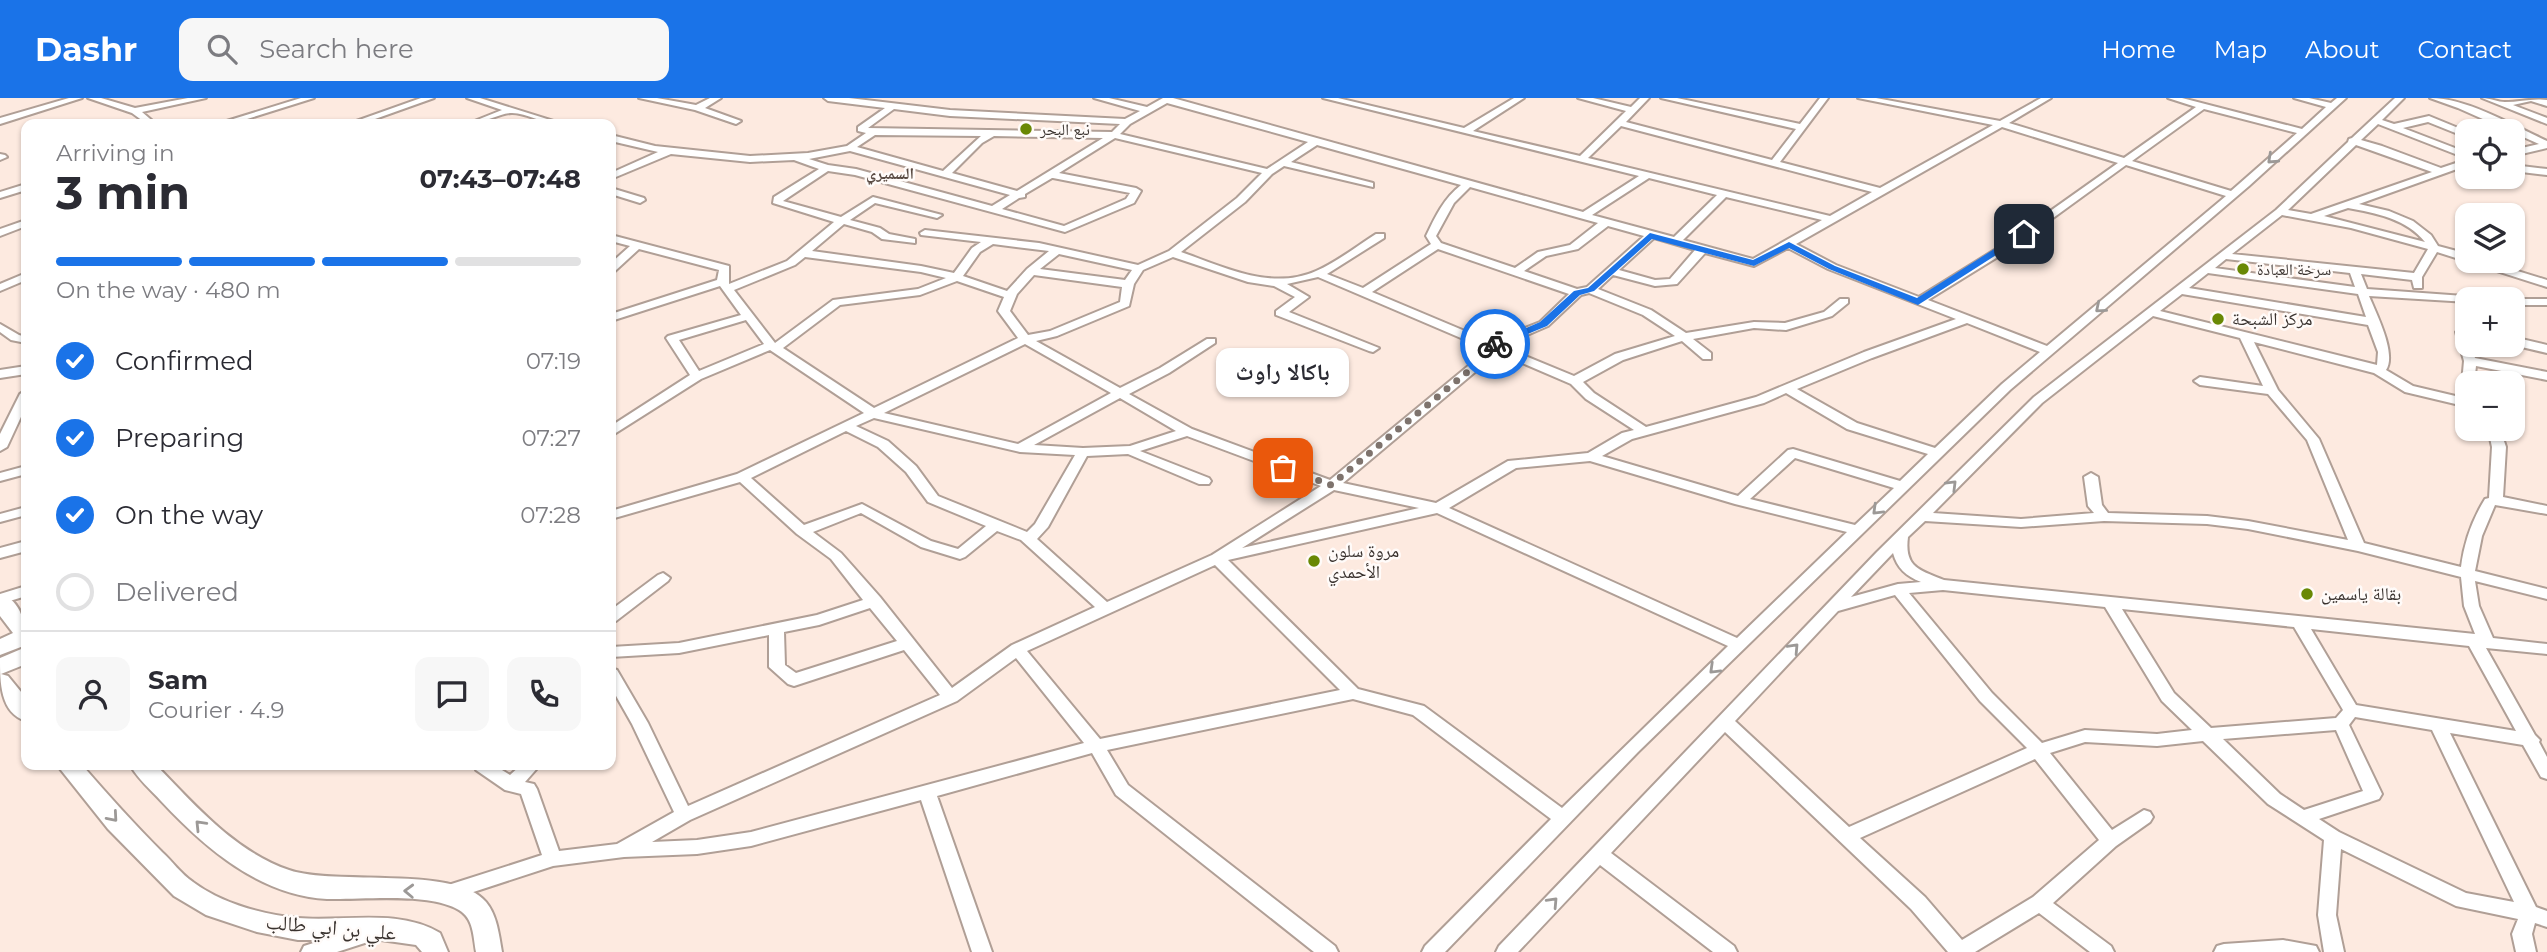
<!DOCTYPE html>
<html lang="en">
<head>
<meta charset="utf-8">
<style>
	body { margin:0; font-family:Montserrat,"Noto Naskh Arabic",sans-serif; background:#f7f7f7; color:#2b2b33; height:100vh; display:flex; flex-direction:column; font-size:26px; white-space:nowrap }
	* { box-sizing:border-box; margin:0 }
	p { font-size:23px; color:#7c7c81 }
	.icon { flex:none; width:38px; height:38px; fill:none; stroke:currentColor; stroke-width:2; stroke-linecap:round; stroke-linejoin:round }
	.map { position:relative; flex:1; overflow:hidden }
	.drawer { position:absolute; left:21px; top:21px; width:595px; height:651px; display:flex; flex-direction:column; background:#fff; border-radius:14px; box-shadow:0 2px 5px #0004 }
	.drawer>* { flex:none }
	.fabs { position:absolute; left:2455px; top:21px; display:grid; gap:14px }
	.fabs a { display:grid; place-items:center; width:70px; height:70px; border-radius:14px; background:#fff; box-shadow:0 2px 5px #0004; font-size:35px }
	.pin { position:absolute; display:grid; place-items:center; width:60px; height:60px; color:#fff; margin:-30px; border-radius:14px; box-shadow:0 4px 10px #0006 }
	.courier { position:absolute; display:grid; place-items:center; width:70px; height:70px; margin:-35px; border:5px solid #1a73e8; border-radius:50%; background:#fff; color:#222; box-shadow:0 2px 9px #0007 }
	.bubble { position:absolute; height:49px; border-radius:14px; background:#fff; box-shadow:0 2px 5px #0004; font-size:23px; font-weight:700; line-height:49px; text-align:center }
	.summary em { font-style:normal; font-weight:700 }
	.summary div { display:flex; flex-direction:column-reverse }
	.summary { display:flex; align-items:center; justify-content:space-between; height:119px; padding:0 35px }
	h1 { font-size:46px; font-weight:700; line-height:52px }
	.bar { display:grid; grid-template-columns:repeat(4,1fr); gap:10px 7px; align-content:center; height:84px; padding:0 35px }
	.bar i { height:9px; border-radius:5px; background:#e1e1e2 }
	.bar .on { background:#1a73e8 }
	.bar p { grid-column:span 4 }
	.line { display:flex; align-items:center; gap:18px; padding:0 35px; border-top:2px solid #e1e1e2 }
	.line div { flex:1 }
	.round { display:grid; place-items:center; flex:none; width:74px; height:74px; border-radius:14px; background:#f7f7f7 }
	ol { padding:0 35px; list-style:none }
	li { display:flex; align-items:center; gap:21px; height:77px }
	li p { margin-inline-start:auto }
	li .icon { padding:7px; border-radius:50%; background:#1a73e8; color:#fff; stroke-width:4 }
	li:last-child { color:#7c7c81 }
	li i { width:38px; height:38px; border:4px solid #e1e1e2; border-radius:50% }
	header { display:flex; align-items:center; gap:42px; box-sizing:border-box; height:98px; padding:0 35px; background:#1a73e8; color:#fff }
	header strong { font-size:33px }
	nav { display:flex; gap:38px; margin-inline-start:auto; font-size:24px }
	.search { width:490px; height:63px; background:#f7f7f7; display:flex; align-items:center; gap:18px; box-sizing:border-box; padding:0 24px; border-radius:14px; color:#7c7c81; font-size:26px }
	.map>svg:first-child { display:block }
	.lines { fill:none; stroke-linecap:round; stroke-linejoin:round }
	.minor-casing { stroke:#b09f96; stroke-width:4 }
	.major-casing { stroke:#b09f96; stroke-width:4 }
	.minor { fill:#fff; fill-rule:evenodd }
	.major { fill:#fff; fill-rule:evenodd }
	.oneway { stroke:#9c9997 }
	.route { fill:#1a73e8 }
	.done { stroke:#7e736d; stroke-width:7; stroke-dasharray:0 12.6 }
	.poi-dot { fill:#698804; stroke:#fffbf9; stroke-width:2.5 }
	.labels { text-anchor:middle; dominant-baseline:central; stroke-width:5; stroke-linejoin:round; paint-order:stroke }
	.far-poi-label { font-size:16px; fill:#3a332f; stroke:#fffbf9; text-anchor:start }
	.far-neighbourhood-label { font-size:16px; font-weight:bold; fill:#5a4b43; stroke:#fffbf9 }
	.poi-label { font-size:18px; fill:#3a332f; stroke:#fffbf9; text-anchor:start }
	.near-street-label { font-size:21px; fill:#3a332f; stroke:#fffbf9 }
</style>
</head>
<body>
<header>
<strong>Dashr</strong>
<div class="search"><svg class="icon" aria-label="search" viewBox="0 0 24 24"><circle cx="10" cy="10" r="6"/><path d="M15 15l6 6"/></svg>Search here</div>
<nav><a>Home</a><a>Map</a><a>About</a><a>Contact</a></nav>
</header>
<div class="map">
<svg width="2547" height="854" viewBox="0 0 2547 854">
	<rect width="100%" height="100%" fill="#fdeae0"/>
	<g class="lines">
		<g class="minor-casing">
			<path id="minor" d="M69 0H82L0 26V20Z
				M88 0H101L135 10 188 0H206L142 14 156 26H147L132 15Z
				M301 0H314L231 26H217Z
				M421 0H434L361 26H348Z
				M467 0H480L563 26C543 27 528 15 512 15 499 15 484 26 467 26L502 12Z
				M639 0H657L696 7 710 0H721L705 10 741 23 736 26 695 12Z
				M824 0H849L950 12 1125 21 1140 13 1094 0H1109L1147 9 1163 0H1173L1583 114 1639 78 1323 0H1338L1464 30 1514 0H1524L1473 33 1580 58 1626 13 1578 0H1593L1631 9 1640 0H1649L1626 24 1772 62 1796 31 1661 0H1677L1800 26 1820 0H1828L1780 64 1880 90 1993 27 1858 0H1876L2000 23 2041 0H2051L2009 25 2124 60 2196 9 2168 0H2182L2302 31 2326 9 2294 0H2309L2331 5 2337 0H2346L2249 88 2010 292 1638 654 1445 854H1422L1425 848 1551 721 1413 617 1353 601 1107 652 1128 687 1335 848 1338 854H1314L1116 697 1092 655 937 698 992 854H972L921 702 751 748 697 756 624 759 553 768 446 803 439 800 437 795 439 790 542 757 521 696 505 692 476 672 474 667H494L510 677 521 667H540L525 684 534 686 537 691 559 753 617 746 674 714 632 626 611 589V570L617 572 648 625 688 708 940 597 904 552 794 588 788 586 769 569V537L679 555 611 559V549L679 545 817 517 863 502 831 461 797 436 740 384 611 421V413L737 376 864 315 770 252 701 281 611 338V328L690 277 666 240 668 238 741 217 720 188 611 223V216L717 182 719 172 639 151 615 173 611 174V165L630 148 611 143V137L729 168V186L787 163 834 124 773 105 774 99 819 71 794 62 750 64 671 56 611 81V75L658 54 611 43V37L655 48 750 58 808 55 847 48 866 35 858 33V29L885 10 828 3ZM1167 5 1308 44 1267 71 1120 36 1130 26ZM894 11 950 18 1120 26 1112 34 868 30ZM2204 11 2297 35 2231 93 2132 63ZM1621 28 1872 94 1830 118 1588 60ZM2002 29 2118 65 2001 148 1919 199 1836 167 1796 146ZM875 37 981 38 943 73 857 49ZM994 38 1103 40 1017 93 952 75 982 45ZM1115 40 1262 75 1237 100 1169 153 1138 167 1039 145 925 132 920 135 921 137 981 144 972 150 954 175 921 168 812 153 844 126 872 134 882 141 915 145V141L889 136 880 130 850 122 875 105 937 120 942 117 873 99 841 119 783 103 828 73 855 77 1065 134 1134 105 1141 93 1136 90 1059 75ZM1317 47 1461 87C1444 100 1435 119 1426 138L1431 146 1363 190 1327 176 1384 140V136H1376C1357 148 1337 164 1316 173 1271 193 1224 169 1181 154L1245 104 1272 76 1284 68 1373 89V85L1291 64ZM850 53 1010 97 992 108 856 71 828 67 809 61ZM2126 67 2226 98 2047 248 1928 202 2009 152ZM1052 80H1053L1130 95 1126 101 1064 128 1002 111 1019 100 1025 99V96ZM1649 80 1717 97 1674 139 1592 117ZM1470 89 1580 120 1598 125 1570 147 1538 154 1515 170 1441 145 1436 138 1454 105ZM1726 99 1822 122 1753 161 1683 142ZM1608 128 1644 138 1587 189 1577 191 1524 173 1546 158 1578 151ZM1654 140 1695 152 1670 181 1655 182 1619 172ZM993 146 1049 153 1027 171 1007 193 963 178 980 154ZM1788 150 1828 171 1956 221 1864 254 1756 299 1646 329 1594 295 1583 284 1623 262 1682 243 1703 261H1711V255L1693 241 1754 230 1786 232 1832 218 1848 205V201H1840L1824 214 1785 225 1754 224 1686 235 1651 212 1598 191 1613 177 1655 188 1677 186 1705 155 1754 168ZM1438 151 1569 196 1540 224 1491 244 1372 194ZM1059 156 1132 172 1125 182 1040 171ZM805 159 921 174 946 180 918 191 833 202 775 245 734 192 795 167ZM1173 159 1248 184 1274 188 1295 199 1276 213V217L1369 253 1373 254 1379 250 1289 214 1309 199 1287 186 1318 179 1482 249 1473 264 1330 382 1192 331 1129 296 1169 275 1215 245V241H1207L1160 270 1120 290 1036 243 1057 238 1129 208 1134 186 1143 172ZM1034 177 1122 189 1120 204 1050 233 1028 237 1010 213 1017 196ZM957 183 1004 199 998 213 1018 240 874 310 783 250 840 207 920 197ZM1589 195 1643 217 1675 238 1615 256 1574 278 1501 248 1548 228 1581 197ZM746 222 764 246 699 273 679 242ZM1967 225 2040 254 2002 286 1935 350 1857 325 1797 291 1872 260ZM1025 246 1111 295 1018 346 884 315ZM1492 252 1571 286 1586 301 1634 332 1622 335 1588 355 1508 363 1436 405 1343 385 1481 269ZM1786 295 1847 331 1928 356 1900 383 1793 351 1788 352 1738 398 1602 358 1632 341 1764 305ZM1120 300 1176 333 1130 348 1083 350 1034 347ZM874 320 1020 354 1075 357 1035 426 1027 434 938 398 916 368 888 343 856 328ZM846 333 878 349 906 374 928 404 986 428 958 451 931 443 862 406 804 427 751 380ZM1187 338 1321 388 1212 457 1107 504 1037 441 1048 429 1087 358 1128 356 1199 386H1209L1211 383 1209 380 1140 353ZM1795 360 1894 390 1855 427 1750 401ZM1590 363 1735 406 1847 434 1737 540 1449 410 1516 370ZM1334 392 1419 410 1242 450ZM861 415 921 449 960 461 965 459 997 433 1021 442 1095 509 1012 547 952 590 880 499 841 455 813 434ZM1437 415 1728 548 1562 710 1424 608 1358 591 1228 462ZM1215 467 1340 592 1100 641 1027 553ZM870 510 897 543 796 575 785 567 784 534 819 527ZM1016 560 1084 645 751 734 697 742 652 744 690 722 957 603Z
				M2395 0H2404L2382 22 2394 26 2429 18 2468 34V40L2428 24 2403 30 2468 55V61L2378 26 2361 42 2382 48 2441 70 2468 61V67L2359 106 2389 113 2413 123 2431 137 2438 148 2468 156V163H2485L2547 182V189L2437 154 2422 179V190H2414L2412 182 2361 176 2367 191 2478 199 2479 201H2468V204L2369 198C2376 215 2397 256 2386 272L2413 288 2468 301V309L2405 294 2374 275 2254 244 2278 292 2319 341 2364 445 2461 469C2464 445 2472 422 2485 401L2489 400 2492 349 2488 331H2500L2506 349 2503 399 2547 408V416L2495 407 2482 438 2475 473 2547 491V501L2475 483 2479 508 2493 540 2547 546V556L2486 550 2535 637 2540 642 2539 644 2547 659V681L2541 679 2523 647 2450 635 2536 809 2547 813V829L2535 825 2532 836 2536 854H2516L2512 836 2518 821 2456 808 2341 751 2336 817 2344 854H2324L2318 817 2324 742 2268 706 2203 643 2157 648 2085 644 2050 655 2112 732 2144 712 2150 714 2153 719 2150 724 2116 748 2053 805 2111 848 2114 854H2090L2039 815 1975 854H1948L1911 811 1725 634 1611 755 1734 848 1737 854H1713L1600 767 1518 854H1496L1499 848 1877 454 2034 299 2276 112 2348 44 2349 41 2352 40ZM2356 47 2432 74 2311 116 2288 112ZM2348 110C2376 115 2407 121 2425 144L2324 118ZM2282 117 2351 130 2428 151 2414 175 2232 156ZM2226 161 2350 175 2355 189 2215 170ZM2208 175 2358 196 2366 219 2189 190ZM2182 196 2368 227 2378 254 2377 267 2160 213ZM2153 218 2240 240 2263 288 2200 279 2194 283 2200 287 2268 296 2307 342 2348 442 2248 423 2207 418 2108 415 2102 407 2098 379 2091 375 2084 379 2088 408 2094 415 2021 421 1933 415 2042 305ZM1925 423 2021 429 2104 423 2207 426 2248 431 2358 453 2461 479 2464 508 2475 536 1944 482C1920 472 1904 470 1908 439ZM1893 455C1897 470 1906 478 1921 484L1898 486 1851 499ZM1943 492 2105 509 2162 603 2192 632 2157 636 2085 632 2042 645 1992 595 1909 495ZM1895 497 1980 603 2027 650 1849 729 1735 623 1838 513ZM2122 511 2294 529 2343 612 2336 620 2211 630 2174 595ZM2311 531 2469 548 2516 633 2356 607ZM2355 619 2432 632 2514 804 2466 795 2339 734 2319 721 2379 701 2382 696 2349 627ZM2336 632 2363 693 2304 712 2280 696 2223 641ZM2035 661 2099 742 2033 799 1962 842 1925 799 1860 740Z
				M2430 0C2467 0 2512 27 2547 43V50L2513 58V52L2539 46 2458 10Z
				M2482 0C2490 0 2498 4 2505 4 2520 4 2532 0 2547 2V8L2531 3 2513 7 2547 20V26Z
				M0 56 5 57 7 59 0 62Z
				M2513 67 2547 71V77L2513 73Z
				M26 86V92L0 100V94Z
				M611 90 644 100 645 102 640 105 611 96Z
				M26 122V128L0 138V131Z
				M26 175V182L0 193V186Z
				M2510 201H2547V207H2513V201Z
				M0 226 19 237 26 239V245L11 242 0 234Z
				M2462 231H2468V247H2471L2475 260 2547 274V282L2476 268 2474 285H2468V289L2464 288 2462 285 2464 263 2456 234Z
				M2513 239 2547 247V255L2513 247Z
				M26 268V276L0 280V272Z
				M26 292V308L7 349 0 353V336L20 296Z
				M26 368V376L0 383V375Z
				M26 409V417L0 424V416Z
				M26 443V453L0 460V450Z
				M663 475 670 480 668 483 616 523 611 524V512L658 477Z
				M26 488V498L0 506V496Z
				M367 828 374 830 377 836 374 842 337 854H301L304 848Z
				M2283 842 2316 848 2319 854H2214L2217 848 2224 846Z"/>
		</g>
		<g class="major-casing">
			<path id="major" d="M0 496C22 502 26 528 26 547L0 557V541L13 535 0 518Z
				M26 549V566L1 576 8 578 26 600V623C0 615 0 584 0 560Z
				M57 667H82C108 697 134 726 162 754 172 763 181 776 193 784 221 805 263 817 298 820 345 824 398 810 440 835L448 854H422L416 847 381 842H298L257 834 206 817 174 798 108 731Z
				M130 667H156C195 707 234 753 289 772 335 788 456 767 486 804 497 817 499 837 502 854H476C473 838 474 821 459 812 428 794 362 802 327 801 259 797 205 750 161 703 151 692 138 681 130 667Z"/>
		</g>
		<use href="#minor" class="minor"/>
		<use href="#major" class="major"/>
	</g>
	<defs><path id="oneway-chevron" d="M-2-3.5L2.5 0L-2 3.5" fill="none" stroke-width="1.6" stroke-linecap="round" stroke-linejoin="round" transform="scale(1.75)"/></defs>
	<g class="oneway">
		<use href="#oneway-chevron" transform="translate(2272 61) rotate(137)"/>
		<use href="#oneway-chevron" transform="translate(2100 210) rotate(140)"/>
		<use href="#oneway-chevron" transform="translate(1952 387) rotate(-45)"/>
		<use href="#oneway-chevron" transform="translate(1877 412) rotate(136)"/>
		<use href="#oneway-chevron" transform="translate(1794 550) rotate(-47)"/>
		<use href="#oneway-chevron" transform="translate(1714 571) rotate(136)"/>
		<use href="#oneway-chevron" transform="translate(113 719) rotate(49)"/>
		<use href="#oneway-chevron" transform="translate(200 727) rotate(-134)"/>
		<use href="#oneway-chevron" transform="translate(409 793) rotate(-178)"/>
		<use href="#oneway-chevron" transform="translate(1553 804) rotate(-47)"/>
	</g>
	<path class="route" d="M2021 134 2029 136 1918 207 1829 171 1789 150 1754 168 1652 141 1594 193 1580 197 1547 228 1498 248 1490 246 1540 224 1574 193 1588 190 1650 135 1753 162 1789 144 1835 168 1917 200Z"/>
	<g class="lines">
		<path class="done" d="M1283 370 1331 387 1477 266 1488 249 1495 246"/>
	</g>
	<g class="poi-dot">
		<circle cx="1026" cy="31" r="7"/>
		<circle cx="2243" cy="171" r="7"/>
		<circle cx="2218" cy="221" r="7"/>
		<circle cx="1314" cy="463" r="7"/>
		<circle cx="2307" cy="496" r="7"/>
	</g>
	<g class="labels">
		<g class="far-poi-label">
			<text x="1040" y="31">نبع البحر</text>
			<text x="2257" y="171">سرخة العبادة</text>
		</g>
		<g class="far-neighbourhood-label">
			<text x="890" y="75">السميري</text>
		</g>
		<g class="poi-label">
			<text x="2232" y="221">مركز الشبحة</text>
			<text x="1328" y="453">مروة سلون<tspan x="1328" dy="21">الأحمدي</tspan></text>
			<text x="2321" y="496">بقالة ياسمين</text>
		</g>
		<g class="near-street-label">
			<text transform="translate(331 829) rotate(5)">علي بن ابي طالب</text>
		</g>
	</g>
</svg>
<div class="fabs">
<a><svg class="icon" aria-label="locate" viewBox="0 0 24 24"><circle cx="12" cy="12" r="6"/><path d="M12 2v4M12 18v4M2 12h4M18 12h4"/></svg></a>
<a><svg class="icon" aria-label="layers" viewBox="0 0 24 24"><path d="M12 4l9 5-9 5-9-5zM3 14l9 5 9-5"/></svg></a>
<a>+</a>
<a>−</a>
</div>
<div class="pin" style="left:1283px;top:370px;background:#ea580c"><svg class="icon" aria-label="bag" viewBox="0 0 24 24"><path d="M5 8h14l-1 12H6zM9 8a3 3 0 0 1 6 0"/></svg></div>
<div class="pin" style="left:2024px;top:136px;background:#1f2937"><svg class="icon" aria-label="home" viewBox="0 0 24 24"><path d="M3 11l9-7 9 7M6 9v11h12V9"/></svg></div>
<div class="courier" style="left:1495px;top:246px"><svg class="icon" aria-label="bike" viewBox="0 0 24 24"><circle cx="6" cy="16" r="4"/><circle cx="18" cy="16" r="4"/><path d="M6 16l4-8h5l3 8M10 8l3 8H6M13 5h3"/></svg></div>
<div class="bubble" style="left:1216px;top:250px;width:133px">باكالا راوث</div>
<section class="drawer">
<div class="summary"><div><h1>3 min</h1><p>Arriving in</p></div><em>07:43–07:48</em></div>
<div class="bar"><i class="on"></i><i class="on"></i><i class="on"></i><i></i><p>On the way · 480 m</p></div>
<ol>
<li><svg class="icon" aria-label="check" viewBox="0 0 24 24"><path d="M5 12l5 5 9-10"/></svg>Confirmed<p>07:19</p></li>
<li><svg class="icon" aria-label="check" viewBox="0 0 24 24"><path d="M5 12l5 5 9-10"/></svg>Preparing<p>07:27</p></li>
<li><svg class="icon" aria-label="check" viewBox="0 0 24 24"><path d="M5 12l5 5 9-10"/></svg>On the way<p>07:28</p></li>
<li><i></i>Delivered</li>
</ol>
<div class="line" style="height:126px"><a class="round"><svg class="icon" aria-label="person" viewBox="0 0 24 24"><circle cx="12" cy="8" r="4"/><path d="M4 21q1-7 8-7t8 7"/></svg></a><div><b>Sam</b><p>Courier · 4.9</p></div><a class="round"><svg class="icon" aria-label="chat" viewBox="0 0 24 24"><path d="M4 5h16v11H9l-5 4z"/></svg></a><a class="round"><svg class="icon" aria-label="phone" viewBox="0 0 24 24"><path d="M5 4h4l2 5-3 2q2 4 5 5l2-3 5 2v4C11 20 4 13 5 4z"/></svg></a></div>
</section>
</div>
</body>
</html>
